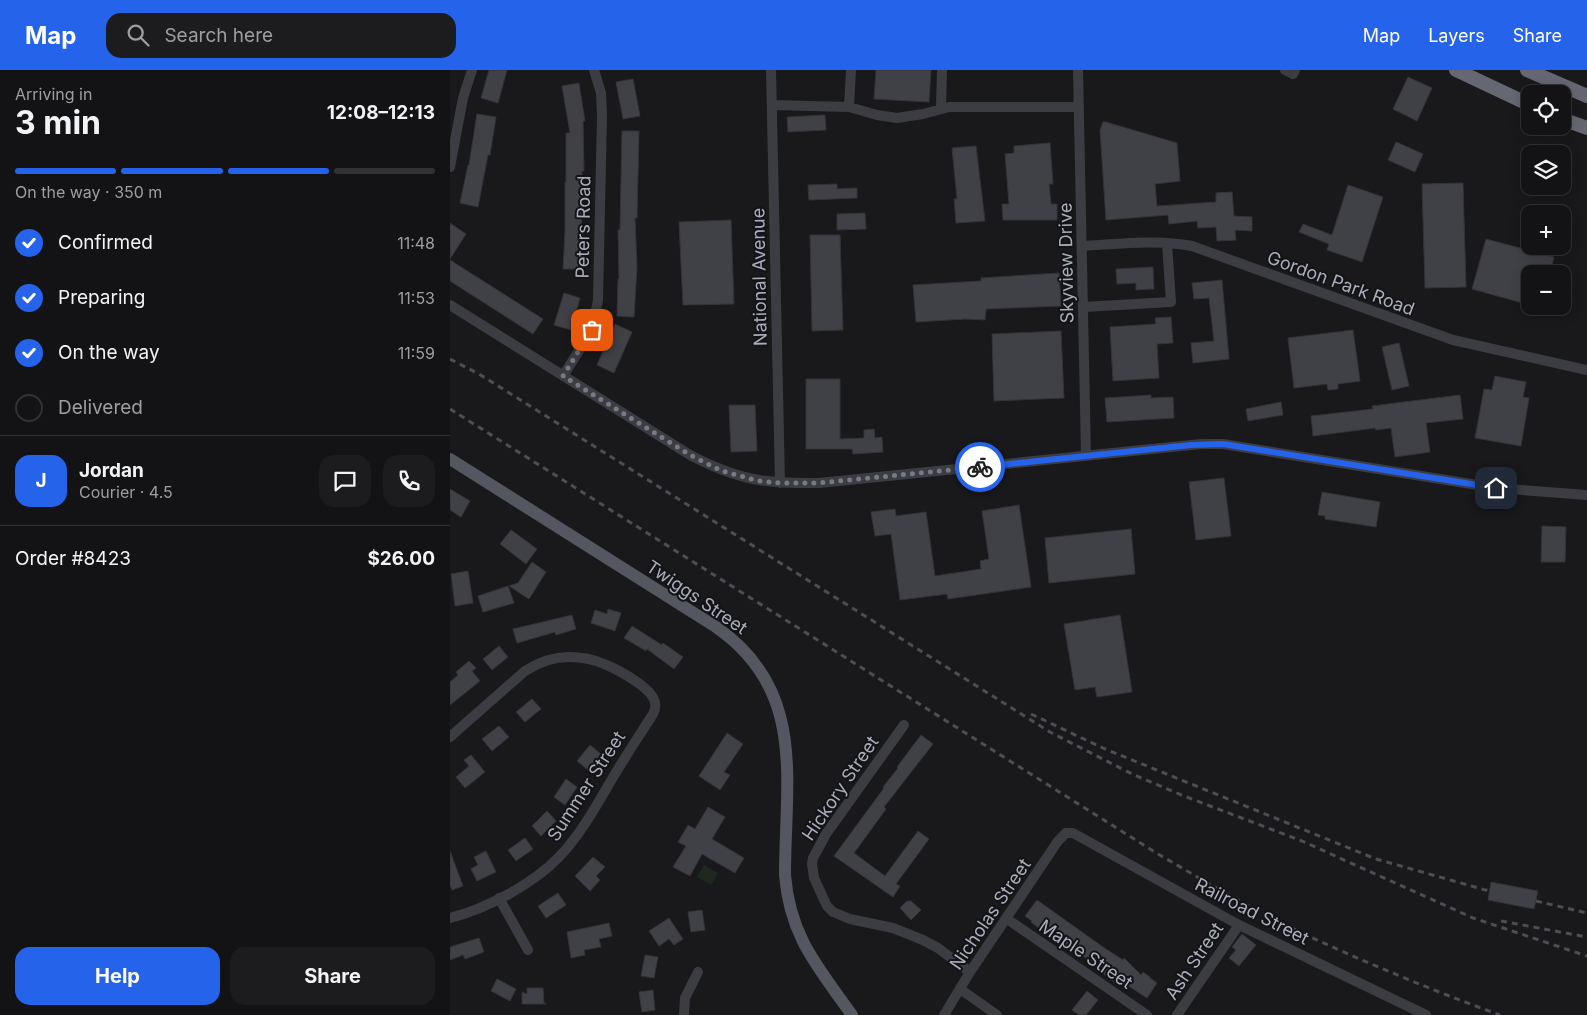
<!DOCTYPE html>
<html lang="en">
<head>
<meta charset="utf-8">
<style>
	body { margin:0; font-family:Inter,sans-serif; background:#1c1c1e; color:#f1f3f6; height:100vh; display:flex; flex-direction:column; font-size:19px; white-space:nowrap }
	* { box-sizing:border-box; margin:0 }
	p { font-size:16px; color:#9d9ea0 }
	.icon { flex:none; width:28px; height:28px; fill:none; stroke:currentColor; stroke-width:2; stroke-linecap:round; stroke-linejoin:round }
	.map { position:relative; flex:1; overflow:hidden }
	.details { display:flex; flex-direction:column; background:#131315; width:450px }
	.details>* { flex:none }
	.fabs { position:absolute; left:1071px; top:15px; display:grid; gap:10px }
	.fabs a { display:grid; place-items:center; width:50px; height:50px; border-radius:10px; background:#131315; box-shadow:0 2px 12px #0003,0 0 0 1px #323234; font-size:25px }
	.pin { position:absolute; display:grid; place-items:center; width:42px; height:42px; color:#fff; margin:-21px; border-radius:10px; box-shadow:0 2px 8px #0006 }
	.courier { position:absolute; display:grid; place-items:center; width:50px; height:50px; margin:-25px; border:4px solid #2563eb; border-radius:50%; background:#fff; color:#222; box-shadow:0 1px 6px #0007 }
	.overview em { font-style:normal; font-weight:700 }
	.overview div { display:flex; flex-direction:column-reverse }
	.overview { display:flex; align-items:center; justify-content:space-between; height:85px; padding:0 15px }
	h1 { font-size:32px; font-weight:700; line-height:38px }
	.bar { display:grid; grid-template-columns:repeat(4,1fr); gap:8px 5px; align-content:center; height:60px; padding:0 15px }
	.bar i { height:6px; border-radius:4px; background:#323234 }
	.bar .current { background:#2563eb }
	.bar p { grid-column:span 4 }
	.line { display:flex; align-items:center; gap:12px; padding:0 15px; border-top:1px solid #323234 }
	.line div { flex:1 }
	.round { display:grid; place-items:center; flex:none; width:52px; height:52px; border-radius:15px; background:#1c1c1e }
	ol { padding:0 15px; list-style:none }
	li { display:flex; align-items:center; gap:15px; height:55px }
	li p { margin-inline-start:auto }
	li .icon { padding:5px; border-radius:50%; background:#2563eb; color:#fff; stroke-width:4 }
	li:last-child { color:#9d9ea0 }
	li i { width:28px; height:28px; border:2px solid #323234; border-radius:50% }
	.primary-button { display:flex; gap:10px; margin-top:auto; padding:10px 15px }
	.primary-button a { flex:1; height:58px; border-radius:15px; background:#2563eb; color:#fff; font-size:20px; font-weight:700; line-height:58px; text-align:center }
	.primary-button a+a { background:#1c1c1e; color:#f1f3f6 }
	header { display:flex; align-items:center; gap:30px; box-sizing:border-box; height:70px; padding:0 25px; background:#2563eb; color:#fff }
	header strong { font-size:24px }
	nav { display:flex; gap:28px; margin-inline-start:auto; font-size:18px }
	.search { width:350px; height:45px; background:#1c1c1e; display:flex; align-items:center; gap:12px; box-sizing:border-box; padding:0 18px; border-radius:15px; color:#9d9ea0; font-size:19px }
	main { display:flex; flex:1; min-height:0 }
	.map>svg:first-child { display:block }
	.green { fill:#1e2720 }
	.building { fill:#404146; stroke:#333338 }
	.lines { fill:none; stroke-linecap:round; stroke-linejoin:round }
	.minor { stroke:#3c3c43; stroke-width:10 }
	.major { stroke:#555760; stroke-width:12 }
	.highway { stroke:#656773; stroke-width:14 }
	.rail { stroke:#4c4e56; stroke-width:3; stroke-dasharray:6 5; stroke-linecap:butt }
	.done { stroke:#777a84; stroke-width:5; stroke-dasharray:0 9 }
	.route { stroke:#2563eb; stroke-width:6 }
	.labels { text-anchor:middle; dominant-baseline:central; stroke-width:4; stroke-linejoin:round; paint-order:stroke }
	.street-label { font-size:18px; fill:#aaaebc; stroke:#141417 }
</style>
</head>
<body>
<header>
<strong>Map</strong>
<div class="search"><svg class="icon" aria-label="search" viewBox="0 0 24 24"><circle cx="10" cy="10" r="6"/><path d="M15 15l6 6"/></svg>Search here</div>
<nav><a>Map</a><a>Layers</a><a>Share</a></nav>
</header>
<main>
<section class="details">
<div class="overview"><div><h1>3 min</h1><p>Arriving in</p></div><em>12:08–12:13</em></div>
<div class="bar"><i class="current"></i><i class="current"></i><i class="current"></i><i></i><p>On the way · 350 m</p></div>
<ol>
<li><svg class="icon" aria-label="check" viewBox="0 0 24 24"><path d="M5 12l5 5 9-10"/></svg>Confirmed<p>11:48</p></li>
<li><svg class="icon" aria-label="check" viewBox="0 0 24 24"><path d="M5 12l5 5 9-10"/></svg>Preparing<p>11:53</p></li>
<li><svg class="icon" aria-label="check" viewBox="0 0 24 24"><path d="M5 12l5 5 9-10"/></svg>On the way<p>11:59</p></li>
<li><i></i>Delivered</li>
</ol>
<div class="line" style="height:90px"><b class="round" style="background:#2563eb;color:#fff">J</b><div><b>Jordan</b><p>Courier · 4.5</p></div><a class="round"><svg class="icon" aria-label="chat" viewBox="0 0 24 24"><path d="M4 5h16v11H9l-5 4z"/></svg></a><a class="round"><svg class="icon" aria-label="phone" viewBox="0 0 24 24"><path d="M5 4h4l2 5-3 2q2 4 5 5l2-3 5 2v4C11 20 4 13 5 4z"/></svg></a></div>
<div class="line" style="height:65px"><div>Order #8423</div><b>$26.00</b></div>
<div class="primary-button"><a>Help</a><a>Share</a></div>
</section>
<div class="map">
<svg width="1137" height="945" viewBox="0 0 1137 945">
	<rect width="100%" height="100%" fill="#19191c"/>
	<path class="green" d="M254 795 268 803 261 815 247 807Z"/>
	<path class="building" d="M39 0H57L48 33 31 28Z
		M426 0H481L479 32 424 29Z
		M958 7 982 18 967 51 943 39Z
		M183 9 190 46 173 49 166 12Z
		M129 13 135 51H133L134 101H132L131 199H113L115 162V112H116V63H120L112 16Z
		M27 44 46 47 40 85H38L28 137 10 133 18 95H19Z
		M375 45 376 60 338 62 337 47Z
		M653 52H656L727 73 730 111 705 114 707 136 766 132V123L782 122 784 146 802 147V161L785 160 786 170 767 171 766 157 748 158 747 151 719 154 718 145 656 150 650 60Z
		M172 61H189L187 148H185L187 197 184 247 167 246 168 209H169L168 160H170Z
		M946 72 973 84 965 102 938 90Z
		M600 73 603 114H599L601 134H607V150H553L552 134H559L555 84 564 83V76Z
		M526 76 535 151 506 153 504 129H507L502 78Z
		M1013 113 1016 217 975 218 972 114Z
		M387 114V119L407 118V128L359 130 358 115Z
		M898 115 933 127 912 192 877 180 879 174 849 162 853 154 882 165Z
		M415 143 416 159 387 160V144Z
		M281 150 284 234 233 235 229 152Z
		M0 153 16 164 0 189Z
		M360 165H390L393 260 362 261Z
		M1036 169 1104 187 1100 204H1080V235L1022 219Z
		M0 190 93 249 83 264 0 211Z
		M703 197 704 219 686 220V213L667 214 666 199Z
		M609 203 611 236 536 239 535 250 515 249 466 252 463 215 531 211V208Z
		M772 210 779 289 743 293 741 273 764 271 759 228 744 229 742 213Z
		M114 223 130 228 121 260 104 255Z
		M721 247 723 273 707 274 709 308 663 311 660 257 706 254 705 248Z
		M165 254 182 262 164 303 147 295Z
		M903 260 910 311 888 314V319L878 320 877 314 844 318 838 268Z
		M611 261 614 328 544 331 542 264Z
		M949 273 959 316 942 320 932 277Z
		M1045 306 1076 312 1073 327 1079 328 1071 376 1025 368 1034 319 1042 320Z
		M356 309H390V369L414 368V360L424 359 425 368 432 367 433 382 403 384 402 379H356Z
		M701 325V328L723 327 724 348 657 352 655 328Z
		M1010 325 1013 349 976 353 980 382 945 387 941 358 926 360 925 358 863 366 861 346 923 339 922 336Z
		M831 332 833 345 798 351 796 339Z
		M279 335H305L307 381 281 382Z
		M774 408 781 466 746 470 739 412Z
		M0 419 20 431 11 447 0 440Z
		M872 422 930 432 926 457 875 449V446L868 445Z
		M569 435 581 517 498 529 497 524 450 530 441 464 425 466 421 442 445 439 446 446 476 442 485 506 531 499 530 491 539 489 532 441Z
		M1092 456 1116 457 1115 492H1091Z
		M681 459 685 504 599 513 595 468Z
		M61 460 87 479 76 494 50 474Z
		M82 492 96 502 79 529 59 516 68 513Z
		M18 501 23 533 5 536 1 504Z
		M58 516 64 533 33 542 28 526Z
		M158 539 171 543 165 561 141 553 145 540 157 544Z
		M122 545 126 559 106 565 105 562 67 573 63 559Z
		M670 545 682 622 647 627 645 617 625 620 614 554Z
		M182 556 212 575 213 573 233 587 224 599 197 579 196 581 174 568Z
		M49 576 58 587 42 600 33 589Z
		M19 591 26 598 22 601 30 611 0 635V612L8 605 6 602Z
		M82 629 91 639 75 652 66 642Z
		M49 656 59 667 42 681 32 669Z
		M277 663 293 674 274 702 280 705 270 720 249 706Z
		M471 665 483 674 434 737 436 739 404 783 435 806 468 761 479 769 446 814 450 816 443 827 384 786 434 718 433 717 448 698 447 697Z
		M140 675 151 684 138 700 127 691Z
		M21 685 35 702 15 718 6 707 19 696 14 690Z
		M116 709 127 717 115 735 104 727Z
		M258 737 275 747 262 769 294 788 285 803 252 784 240 806 223 797 236 776 228 772 238 755 245 759Z
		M97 741 106 751 91 766 82 756Z
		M75 768 83 779 66 791 58 780Z
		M0 781 13 816 2 820 0 815Z
		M36 781 46 802 27 811 21 799 28 795 24 787Z
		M143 787 155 797 146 806 150 810 140 821 125 806Z
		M1041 812 1088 821 1084 839 1038 830Z
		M108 823 116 835 96 848 88 836Z
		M587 830 653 877 673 890 674 888 691 905 693 902 700 907V908L707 913 697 928 671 911 668 915 640 893 641 892 622 878 620 881 597 862 596 864 581 852 582 851 575 846Z
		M457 831H461L471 840 461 850 450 838Z
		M252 840 255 860 241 862 238 842Z
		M219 848 233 869 224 875 219 869 209 876 199 861Z
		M159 853 162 866 149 869 151 877 134 880 135 885 121 888 117 862Z
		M792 864 806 875 789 896 779 888 786 880 782 877Z
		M29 868 34 882 15 889 13 885 0 890V877Z
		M195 885 208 887 204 908 191 906Z
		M47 909 66 919 60 931 41 921Z
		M77 918H93L94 933 96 934H72V922L77 924Z
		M203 920 205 940 192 942 189 922Z
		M637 921 648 930 636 945H629L622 940Z"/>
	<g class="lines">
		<path class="minor" d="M321 0 330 413
			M628 0 636 386
			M835 0 843 4 845 0
			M322 35 399 37 427 45 447 48 473 44 499 37H629
			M399 37 401 0
			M491 38 492 0
			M0 97 13 28 22 0
			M632 176C668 174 707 169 742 176L1003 270 1137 300
			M0 235 240 385C288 410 315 414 369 413L751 374H773L1046 418 1137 425
			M633 237 721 232 717 173
			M113 306 142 260 148 230 152 45 151 23 144 0
			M454 655 376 764 363 788 362 794 364 808 377 836 383 842 400 849 443 858 473 870 488 878 520 902
			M0 667 75 601C89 592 103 587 119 587 131 587 143 589 154 594 167 599 203 618 205 633 206 637 205 640 203 644 189 666 175 687 162 709 146 736 131 764 109 787 83 814 36 839 0 848
			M49 828 78 880
			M557 849 697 945
			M510 919 547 945
			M234 945 235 928 248 902
			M494 945 520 902 608 771 616 763H623L789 855 976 945
			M727 945 789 855"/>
		<path class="major" d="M0 389 266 557C357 620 335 710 335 805 340 867 368 897 402 945"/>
		<path class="highway" d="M1006 0 1080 35
			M1077 0 1137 26
			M1112 49 1137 58"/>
		<path class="rail" d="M0 289 29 304 600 662 682 704 734 726 852 771 1023 848 1137 886
			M0 339 708 784C756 812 805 841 856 865 919 894 984 921 1050 945
			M581 644 655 679 926 789 1039 821
			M1086 831 1137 843
			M1051 851 1137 867"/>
	</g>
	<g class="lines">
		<path class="done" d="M142 260 113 306 240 385 272 401 309 411 330 413H369L530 397"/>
		<path class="route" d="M530 397 741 375 773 374 1046 418"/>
	</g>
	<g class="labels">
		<g class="street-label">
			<text transform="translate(133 157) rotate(-89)">Peters Road</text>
			<text transform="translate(616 193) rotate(-91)">Skyview Drive</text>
			<text transform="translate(309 207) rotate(-91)">National Avenue</text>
			<text transform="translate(891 213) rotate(20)">Gordon Park Road</text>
			<text transform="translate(247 527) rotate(34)">Twiggs Street</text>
			<text transform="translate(136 716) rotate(-57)">Summer Street</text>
			<text transform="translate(390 718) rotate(-56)">Hickory Street</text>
			<text transform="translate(802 841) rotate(27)">Railroad Street</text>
			<text transform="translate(540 844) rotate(-56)">Nicholas Street</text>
			<text transform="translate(636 884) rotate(34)">Maple Street</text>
			<text transform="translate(744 891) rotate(-56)">Ash Street</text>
		</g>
	</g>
</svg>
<div class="fabs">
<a><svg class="icon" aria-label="locate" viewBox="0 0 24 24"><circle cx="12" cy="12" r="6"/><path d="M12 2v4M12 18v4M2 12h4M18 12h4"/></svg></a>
<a><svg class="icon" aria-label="layers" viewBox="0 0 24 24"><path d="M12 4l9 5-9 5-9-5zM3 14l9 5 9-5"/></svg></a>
<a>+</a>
<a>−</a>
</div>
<div class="pin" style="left:142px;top:260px;background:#ea580c"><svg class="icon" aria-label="bag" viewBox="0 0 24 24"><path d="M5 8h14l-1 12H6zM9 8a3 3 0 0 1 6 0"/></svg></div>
<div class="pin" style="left:1046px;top:418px;background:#1f2937"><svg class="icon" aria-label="home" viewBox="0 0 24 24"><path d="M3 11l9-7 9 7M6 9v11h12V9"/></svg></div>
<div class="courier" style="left:530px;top:397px"><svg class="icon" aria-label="bike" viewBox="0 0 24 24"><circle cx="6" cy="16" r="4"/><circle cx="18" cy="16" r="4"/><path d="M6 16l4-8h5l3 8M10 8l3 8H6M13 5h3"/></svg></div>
</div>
</main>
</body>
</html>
